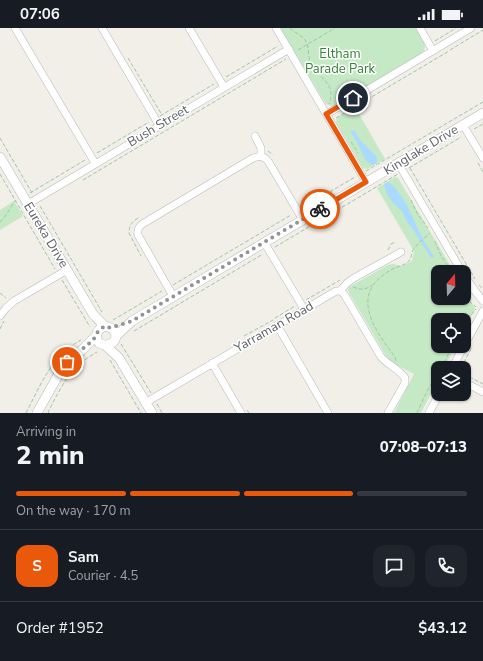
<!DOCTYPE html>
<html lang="en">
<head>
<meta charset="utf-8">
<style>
	body { margin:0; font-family:"Nunito Sans",sans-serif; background:#20242c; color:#f1f3f6; height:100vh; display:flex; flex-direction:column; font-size:15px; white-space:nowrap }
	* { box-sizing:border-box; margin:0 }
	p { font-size:13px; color:#9ea1a6 }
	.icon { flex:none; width:22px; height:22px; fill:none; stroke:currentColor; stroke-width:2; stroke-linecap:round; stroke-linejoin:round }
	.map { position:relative; height:385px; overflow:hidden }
	.side { display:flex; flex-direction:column; background:#171b24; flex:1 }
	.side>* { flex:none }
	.needle { width:26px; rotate:19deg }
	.controls { position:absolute; left:431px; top:237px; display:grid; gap:8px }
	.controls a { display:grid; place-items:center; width:40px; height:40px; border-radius:8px; background:#171b24; box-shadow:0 1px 3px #0004; font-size:20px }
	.pin { position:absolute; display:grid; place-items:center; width:34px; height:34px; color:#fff; margin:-17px; border:2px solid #fff; border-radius:50%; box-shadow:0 1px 4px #0007 }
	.courier { position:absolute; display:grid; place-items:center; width:40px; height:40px; margin:-20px; border:3px solid #ea580c; border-radius:50%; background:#fff; color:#222; box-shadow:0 1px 5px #0007 }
	.summary em { font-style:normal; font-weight:800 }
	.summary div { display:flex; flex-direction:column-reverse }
	.summary { display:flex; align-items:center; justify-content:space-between; height:68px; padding:0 16px }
	h1 { font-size:26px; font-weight:800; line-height:30px }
	.bar { display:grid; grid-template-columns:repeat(4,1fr); gap:6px 4px; align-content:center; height:48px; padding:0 16px }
	.bar i { height:5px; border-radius:3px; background:#363941 }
	.bar .on { background:#ea580c }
	.bar p { grid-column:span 4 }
	.line { display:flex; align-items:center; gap:10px; padding:0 16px; border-top:1px solid #363941 }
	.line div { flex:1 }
	.round { display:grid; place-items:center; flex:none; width:42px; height:42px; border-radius:12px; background:#20242c }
	.status { display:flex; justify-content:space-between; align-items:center; height:28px; padding:0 20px; background:#171b24; direction:ltr }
	.status svg { height:11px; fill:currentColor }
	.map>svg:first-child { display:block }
	.green { fill:#c5e8c5 }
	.water { fill:#aadaff }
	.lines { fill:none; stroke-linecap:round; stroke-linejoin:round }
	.minor-casing { stroke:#b5b8bc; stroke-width:8 }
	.tertiary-casing { stroke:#b5b8bc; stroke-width:10 }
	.path { stroke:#9cc7a9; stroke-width:1; stroke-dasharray:4 2; stroke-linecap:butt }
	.minor { stroke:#fff; stroke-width:7 }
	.tertiary { stroke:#fff; stroke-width:9 }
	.done { stroke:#929495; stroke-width:4; stroke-dasharray:0 7.2 }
	.route { stroke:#ea580c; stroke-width:5 }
	.labels { text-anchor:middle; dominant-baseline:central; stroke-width:3; stroke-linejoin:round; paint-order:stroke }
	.park-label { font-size:13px; fill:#348238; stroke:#fff }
	.street-label { font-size:13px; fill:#5f6368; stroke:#fff }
</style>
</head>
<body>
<div class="status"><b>07:06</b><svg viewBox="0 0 49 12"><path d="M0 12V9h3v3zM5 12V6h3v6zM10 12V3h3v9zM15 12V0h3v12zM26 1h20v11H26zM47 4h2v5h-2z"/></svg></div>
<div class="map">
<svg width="483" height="385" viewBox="0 0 483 385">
	<rect width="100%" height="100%" fill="#f1efe8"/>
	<path class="green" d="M280 0H416C421 8 430 18 421 26L334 78C329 78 326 77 324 73Z
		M355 79 385 131 367 141 363 140 336 94 337 90Z
		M395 149 398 150 454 244H438V270H464V261L475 281 464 303V292H438V318H456L444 340H438V352L421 385H394L414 346 393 335 386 328 348 263 349 259 388 237 393 236 402 238 412 233 414 223 377 160Z
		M14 173 23 188 0 202V182Z"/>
	<path class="water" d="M353 102 355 103 361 113 377 129V135L373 137 367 134 365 131 357 114 351 105V103Z
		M388 154C400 160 413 189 418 201 422 211 429 220 434 229L431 230 414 203 407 194 402 183 392 174 389 170 386 164 384 156Z"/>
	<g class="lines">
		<g class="minor-casing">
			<path id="minor" d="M15 0 95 135
				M102 0 159 97
				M189 0 224 59
				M276 0 366 154
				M420 0 433 23
				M327 86 471 0
				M463 97 483 130
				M255 108 261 120V128
				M398 135 462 244
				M28 176 289 21
				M264 214 304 281
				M464 247 475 263 483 273
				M340 263 344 266 381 329C388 337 399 341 405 350V355L388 385
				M173 268 138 207C137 201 139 198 144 195L253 130 261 128 266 131 268 133 303 192
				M0 288 6 280 14 273 67 242
				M277 297 328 385
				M464 318 483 283
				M212 335 241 385
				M452 340 464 318
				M464 354 483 364
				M145 375 336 263H340L347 255 354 250 401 224
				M429 385 439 366"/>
		</g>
		<g class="tertiary-casing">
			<path id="tertiary" d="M0 129 93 286C96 289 100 294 104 297 108 300 113 299 115 304 119 314 108 320 99 315 94 308 97 300 106 298
				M116 308 132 293 139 289 483 85
				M106 318 119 330 152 385
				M37 385 61 342 67 334 82 322 96 308"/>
		</g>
		<path class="path" d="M290 0C295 5 301 7 305 12 310 18 307 28 311 36 319 51 337 55 329 76
			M435 13 456 0
			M298 22 335 0
			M450 22 483 2
			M128 30 162 87
			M226 49 278 18
			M160 88 214 56
			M336 90 449 23
			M474 101 483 96
			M0 110 32 165
			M351 114 354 118 358 125
			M268 123 273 127
			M97 125 149 94
			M478 135 483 144
			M409 140 461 109
			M410 140 475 251
			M366 143 483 74
			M0 146 55 241
			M83 152 286 31
			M30 165 85 132
			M411 172 417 185 428 200
			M40 178 102 284
			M304 179 355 149
			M138 190C132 194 129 197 129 205L141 228
			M0 194C7 188 10 179 16 172
			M435 213 441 228 452 244
			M275 219 398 146
			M388 222 391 216 395 214
			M62 252 90 299
			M173 257 291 187
			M479 257 483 261
			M353 259C361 262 366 262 372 257
			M464 262 470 274 476 279
			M0 265 6 270
			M306 272 340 252
			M275 290 295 278
			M113 292 162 263
			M464 296 476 281
			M0 301 4 293
			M134 303 263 226
			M244 308 273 292
			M121 316 151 365
			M110 332 141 385
			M396 333 395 329C378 306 351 272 382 248 386 245 390 242 395 240 400 238 405 237 409 233 412 230 411 226 413 222 417 216 425 210 430 205
			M442 340 452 318
			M461 340 472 319
			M464 346 483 356
			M157 376 162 385
			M247 382 249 385
			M26 385C40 358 52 327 81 312
			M49 385 48 384C63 356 69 340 97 324
			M417 385 428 361 438 346"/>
		<use href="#minor" class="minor"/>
		<use href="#tertiary" class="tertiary"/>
	</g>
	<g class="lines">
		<path class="done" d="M67 334 92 313 96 308 98 303 100 301 106 298 110 300 132 293 320 181"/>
		<path class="route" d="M320 181 366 154 326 86 353 70"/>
	</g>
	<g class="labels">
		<g class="park-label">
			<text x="340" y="26">Eltham<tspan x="340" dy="15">Parade Park</tspan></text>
		</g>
		<g class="street-label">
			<text transform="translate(158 98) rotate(-31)">Bush Street</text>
			<text transform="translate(421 122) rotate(-31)">Kinglake Drive</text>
			<text transform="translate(46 207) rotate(59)">Eureka Drive</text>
			<text transform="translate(274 299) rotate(-30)">Yarraman Road</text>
		</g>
	</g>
</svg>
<div class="controls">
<a><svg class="needle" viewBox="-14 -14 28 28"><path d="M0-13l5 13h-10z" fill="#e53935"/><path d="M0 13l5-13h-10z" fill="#9ea1a6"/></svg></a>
<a><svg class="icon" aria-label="locate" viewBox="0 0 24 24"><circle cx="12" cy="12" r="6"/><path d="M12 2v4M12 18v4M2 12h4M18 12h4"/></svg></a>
<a><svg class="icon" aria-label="layers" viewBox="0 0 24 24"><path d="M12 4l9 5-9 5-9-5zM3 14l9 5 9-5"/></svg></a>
</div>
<div class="pin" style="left:67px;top:334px;background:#ea580c"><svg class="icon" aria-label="bag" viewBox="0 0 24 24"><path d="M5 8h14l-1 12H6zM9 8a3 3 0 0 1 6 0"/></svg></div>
<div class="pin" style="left:353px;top:70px;background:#1f2937"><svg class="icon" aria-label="home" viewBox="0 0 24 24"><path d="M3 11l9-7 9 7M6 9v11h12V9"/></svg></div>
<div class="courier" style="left:320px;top:181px"><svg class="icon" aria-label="bike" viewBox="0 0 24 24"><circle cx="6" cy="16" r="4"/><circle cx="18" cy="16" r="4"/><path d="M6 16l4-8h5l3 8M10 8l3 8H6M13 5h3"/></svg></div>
</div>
<section class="side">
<div class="summary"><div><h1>2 min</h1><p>Arriving in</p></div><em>07:08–07:13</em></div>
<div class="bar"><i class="on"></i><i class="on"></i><i class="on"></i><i></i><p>On the way · 170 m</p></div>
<div class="line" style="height:72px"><b class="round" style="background:#ea580c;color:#fff">S</b><div><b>Sam</b><p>Courier · 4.5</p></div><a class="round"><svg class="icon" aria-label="chat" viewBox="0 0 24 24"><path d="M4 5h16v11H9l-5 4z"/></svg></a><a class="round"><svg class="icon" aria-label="phone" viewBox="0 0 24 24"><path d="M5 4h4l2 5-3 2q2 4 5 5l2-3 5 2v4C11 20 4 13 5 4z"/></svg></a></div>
<div class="line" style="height:52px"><div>Order #1952</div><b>$43.12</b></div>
</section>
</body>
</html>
